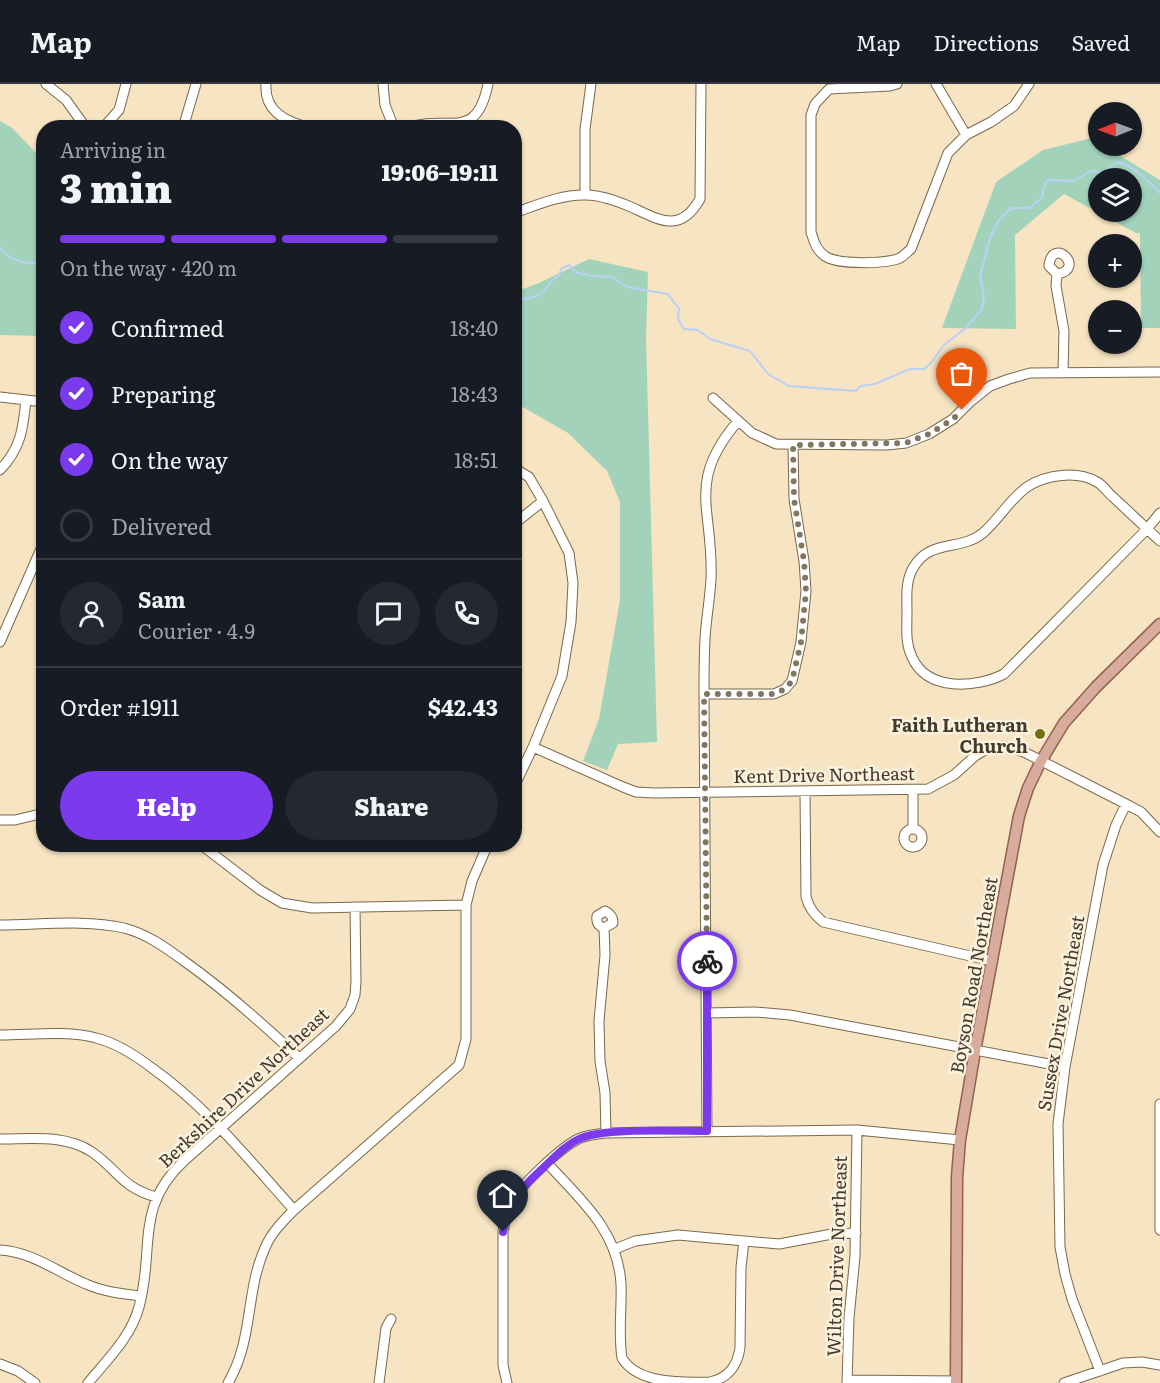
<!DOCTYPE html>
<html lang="en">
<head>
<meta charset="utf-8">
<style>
	body { margin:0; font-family:Literata,serif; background:#242831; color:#f1f3f6; height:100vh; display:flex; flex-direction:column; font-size:22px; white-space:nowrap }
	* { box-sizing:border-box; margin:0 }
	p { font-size:20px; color:#9ea1a6 }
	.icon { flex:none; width:33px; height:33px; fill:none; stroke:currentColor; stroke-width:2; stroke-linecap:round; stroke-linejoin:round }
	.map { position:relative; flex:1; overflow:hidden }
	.panel { position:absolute; left:36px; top:36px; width:486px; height:732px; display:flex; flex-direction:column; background:#171b24; border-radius:24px; box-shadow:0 2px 4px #0004 }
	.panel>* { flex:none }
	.needle { width:39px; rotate:269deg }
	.controls { position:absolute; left:1088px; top:18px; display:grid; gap:12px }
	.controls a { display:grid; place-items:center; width:54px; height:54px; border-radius:50%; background:#171b24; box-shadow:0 2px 4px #0004; font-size:30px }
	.pin { position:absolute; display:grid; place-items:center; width:51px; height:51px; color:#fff; margin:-62px -26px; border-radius:50% 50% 50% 0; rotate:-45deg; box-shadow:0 0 6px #0007 }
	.pin .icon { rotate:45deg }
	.courier { position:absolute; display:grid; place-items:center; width:60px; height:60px; margin:-30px; border:4px solid #7c3aed; border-radius:50%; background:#fff; color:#222; box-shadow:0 2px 8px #0007 }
	.head em { font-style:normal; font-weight:800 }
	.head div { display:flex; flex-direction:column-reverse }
	.head { display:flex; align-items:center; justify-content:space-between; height:102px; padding:0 24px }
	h1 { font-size:39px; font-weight:800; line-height:45px }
	.bar { display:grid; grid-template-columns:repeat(4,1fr); gap:9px 6px; align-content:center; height:72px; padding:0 24px }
	.bar i { height:8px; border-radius:4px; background:#363941 }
	.bar .active { background:#7c3aed }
	.bar p { grid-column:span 4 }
	.line { display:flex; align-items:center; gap:15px; padding:0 24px; border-top:2px solid #363941 }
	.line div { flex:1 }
	.round { display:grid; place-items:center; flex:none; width:63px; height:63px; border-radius:32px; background:#242831 }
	ol { padding:0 24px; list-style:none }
	li { display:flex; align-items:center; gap:18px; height:66px }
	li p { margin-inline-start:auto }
	li .icon { padding:6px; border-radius:50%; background:#7c3aed; color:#fff; stroke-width:4 }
	li:last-child { color:#9ea1a6 }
	li i { width:33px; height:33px; border:3px solid #363941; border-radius:50% }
	.cta { display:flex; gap:12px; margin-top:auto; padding:12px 24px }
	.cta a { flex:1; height:69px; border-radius:36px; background:#7c3aed; color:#fff; font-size:24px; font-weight:800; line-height:69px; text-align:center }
	.cta a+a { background:#242831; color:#f1f3f6 }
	header { display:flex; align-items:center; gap:36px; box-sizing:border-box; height:84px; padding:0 30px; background:#171b24; border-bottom:2px solid #363941 }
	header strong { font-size:28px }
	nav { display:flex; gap:33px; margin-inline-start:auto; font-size:21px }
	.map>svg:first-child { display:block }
	.green { fill:#a2d3ba; fill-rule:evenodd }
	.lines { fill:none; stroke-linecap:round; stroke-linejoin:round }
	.stream { stroke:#b9d0f7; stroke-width:2 }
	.minor-casing { stroke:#79694b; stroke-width:11 }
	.major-casing { stroke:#93614c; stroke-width:13 }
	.minor { stroke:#fff; stroke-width:9 }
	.major { stroke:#d8ac9d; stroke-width:10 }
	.done { stroke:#817662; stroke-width:6; stroke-dasharray:0 10.8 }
	.route { stroke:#7c3aed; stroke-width:8 }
	.poi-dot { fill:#737011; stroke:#fdf2de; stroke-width:2 }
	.labels { text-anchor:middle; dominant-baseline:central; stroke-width:5; stroke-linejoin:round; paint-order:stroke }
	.poi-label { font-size:18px; font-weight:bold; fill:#423b2e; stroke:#fdf2de; text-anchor:end }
	.street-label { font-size:18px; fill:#423b2e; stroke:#fdf2de }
</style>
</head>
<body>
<header>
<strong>Map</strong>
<nav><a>Map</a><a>Directions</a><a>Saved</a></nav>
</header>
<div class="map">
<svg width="1160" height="1299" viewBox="0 0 1160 1299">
	<rect width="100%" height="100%" fill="#f6e4c2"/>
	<path class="green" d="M0 37 11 43 43 76V252L0 251Z
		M1092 54 1098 57V62H1104L1160 96V244H1141L1140 149H1136L1064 110 1015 151 1016 245 942 244 996 98 1043 66ZM1131 94V128H1098V94Z
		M589 175 648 188 646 254 657 658 618 660 607 686 583 677 599 635 620 516V418L607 387 568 349 514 318 515 208 539 199Z"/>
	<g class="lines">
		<path class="stream" d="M0 163C8 178 29 180 44 180
			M514 216C524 215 538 214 545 206 551 199 548 198 559 192L561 185 569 181 575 188 591 192 612 193 627 203 668 210 679 225 678 235 684 245 698 246 710 255 750 267 768 290 789 302 856 307 861 302 875 300 910 285H924L931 279 943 262 967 243 982 225 984 212 980 192 990 154 999 136 1011 124H1029L1043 113V105L1047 96 1074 97 1091 87 1104 88 1117 78C1134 81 1148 97 1160 109"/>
		<g class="minor-casing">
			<path id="minor" d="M46 0 66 16 86 44
				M266 0C264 28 287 39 312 44
				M383 0 385 21 394 44
				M897 0 890 2 829 5 815 20 811 31V148C814 157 816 166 825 172 837 181 886 180 900 174 904 172 907 168 911 165L948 69 966 51 991 38 1014 22 1029 0
				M936 0 966 51
				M103 44 119 26 126 0
				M183 44 196 0
				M407 44C447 29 476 60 488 0
				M585 111V45L591 0
				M514 129C537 121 562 110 586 111 601 111 617 117 631 123 660 136 680 150 700 115L701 0
				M1057 190 1049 182C1052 151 1087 185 1057 190L1056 202 1064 247 1063 288
				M0 313 44 318
				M713 314 752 349 776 360 887 361 906 359 929 350 953 335 970 318 990 302 1009 295 1030 289 1160 288
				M514 384 529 393 543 417 569 469 573 499 571 538 562 592 533 663 514 703
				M0 386C21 364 23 345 26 316
				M1160 429 1147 445 1004 590C977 604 927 608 912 573 905 559 907 544 907 529 907 514 905 498 913 484 930 454 960 468 983 449 999 435 1010 415 1027 403 1045 391 1077 386 1097 398 1103 401 1108 409 1113 413 1129 428 1144 442 1160 457
				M514 440 543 417
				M0 558 44 458
				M704 610H774L785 605 792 597 801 558 806 507 804 477 794 415 793 361
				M533 663 623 703 636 708 654 709 928 705 954 691 975 672 985 666 1003 662 1024 668 1126 720 1141 728 1160 748
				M805 708 806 813C809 824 814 830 823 838L992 877
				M0 736H15L44 729
				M913 744V707
				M904 754a9 9 0 1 1 18 0a9 9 0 1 1-18 0Z
				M200 760 260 806 282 819 312 824 466 821
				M0 841C40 841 84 835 124 844 147 850 165 863 184 877 225 906 262 939 299 974
				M604 844C598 842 596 839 597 832L605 827C611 830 613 833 613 839L604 844 605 871 599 937 600 977 605 1009 606 1049
				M708 929 755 928 790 931 1065 983
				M0 951C31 951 66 946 96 954 117 959 135 971 152 984 207 1023 249 1076 294 1126
				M1160 1020V1146
				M707 1047 704 610C704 592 704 573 705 555 706 535 710 515 711 495 714 425 685 399 738 337
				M0 1055C30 1055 65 1050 92 1068 118 1086 121 1103 156 1113
				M548 1080C581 1116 618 1147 621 1200 622 1224 618 1249 622 1274 637 1299 678 1299 710 1298 728 1294 737 1283 740 1264L741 1183 744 1157
				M615 1165 635 1157 678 1151 779 1160 832 1150 856 1149
				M0 1166C33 1168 57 1188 86 1200 104 1208 123 1210 141 1212
				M0 1280 18 1287 35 1299
				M1100 1287 1072 1215 1065 1190 1060 1163 1058 1040 1065 983 1103 781 1116 741 1126 720
				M848 1296 956 1297
				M88 1299C107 1276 131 1253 139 1223 155 1166 134 1123 184 1077L336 942 350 925 355 911 356 897 355 823
				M228 1299C254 1255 245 1208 265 1164 271 1149 283 1137 294 1126L459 981 466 955V821L472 797 488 760
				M379 1299 386 1244 391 1235
				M507 1299 503 1281V1148C505 1136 508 1123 515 1113 525 1097 562 1063 578 1055 587 1051 596 1050 606 1049L857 1046 960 1056
				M847 1299 849 1234 855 1172 857 1046
				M1064 1299 1123 1279 1142 1278 1160 1281"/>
		</g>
		<g class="major-casing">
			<path id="major" d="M956 1299 957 1093 960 1056 975 967 1019 732 1028 704 1041 677 1064 639 1096 603 1160 540"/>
		</g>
		<use href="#minor" class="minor"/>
		<use href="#major" class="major"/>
	</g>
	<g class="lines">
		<path class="done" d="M707 877 704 610H774L785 605 792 597 801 558 806 507 804 477 794 415 793 361 906 359 929 350 953 335 962 326"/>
		<path class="route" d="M503 1148C509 1119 518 1107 540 1087 552 1076 564 1062 579 1055 604 1043 677 1047 707 1047V877"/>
	</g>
	<circle class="poi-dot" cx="1040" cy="650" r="6"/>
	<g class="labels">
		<g class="poi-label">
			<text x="1028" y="640">Faith Lutheran<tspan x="1028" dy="21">Church</tspan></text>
		</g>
		<g class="street-label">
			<text transform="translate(824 690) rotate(-1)">Kent Drive Northeast</text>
			<text transform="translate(973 891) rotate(-80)">Boyson Road Northeast</text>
			<text transform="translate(1060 929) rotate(-80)">Sussex Drive Northeast</text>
			<text transform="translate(243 1003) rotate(-43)">Berkshire Drive Northeast</text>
			<text transform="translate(836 1172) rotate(-88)">Wilton Drive Northeast</text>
		</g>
	</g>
</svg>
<div class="controls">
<a><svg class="needle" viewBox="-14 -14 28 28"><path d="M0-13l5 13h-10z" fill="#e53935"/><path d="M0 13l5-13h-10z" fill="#9ea1a6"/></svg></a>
<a><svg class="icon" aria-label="layers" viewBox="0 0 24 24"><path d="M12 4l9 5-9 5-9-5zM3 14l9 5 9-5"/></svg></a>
<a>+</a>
<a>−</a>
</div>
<div class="pin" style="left:962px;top:326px;background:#ea580c"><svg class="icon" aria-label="bag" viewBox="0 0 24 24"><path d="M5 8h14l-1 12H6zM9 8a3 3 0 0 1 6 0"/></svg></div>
<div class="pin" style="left:503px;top:1148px;background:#1f2937"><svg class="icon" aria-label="home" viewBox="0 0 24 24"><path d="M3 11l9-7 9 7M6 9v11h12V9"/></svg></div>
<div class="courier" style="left:707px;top:877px"><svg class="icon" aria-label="bike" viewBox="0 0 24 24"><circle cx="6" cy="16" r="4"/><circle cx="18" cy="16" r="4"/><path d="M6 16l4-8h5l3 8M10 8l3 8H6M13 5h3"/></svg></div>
<section class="panel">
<div class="head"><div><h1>3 min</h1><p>Arriving in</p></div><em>19:06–19:11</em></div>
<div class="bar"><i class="active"></i><i class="active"></i><i class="active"></i><i></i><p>On the way · 420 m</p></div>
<ol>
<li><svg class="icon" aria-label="check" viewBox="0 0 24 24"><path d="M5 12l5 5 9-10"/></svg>Confirmed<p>18:40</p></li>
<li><svg class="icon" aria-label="check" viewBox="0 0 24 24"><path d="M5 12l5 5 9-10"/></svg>Preparing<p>18:43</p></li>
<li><svg class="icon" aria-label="check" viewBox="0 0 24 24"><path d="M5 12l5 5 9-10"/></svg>On the way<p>18:51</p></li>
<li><i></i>Delivered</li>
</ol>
<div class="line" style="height:108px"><a class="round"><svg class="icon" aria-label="person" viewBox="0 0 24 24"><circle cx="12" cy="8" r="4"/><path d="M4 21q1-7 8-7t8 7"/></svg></a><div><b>Sam</b><p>Courier · 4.9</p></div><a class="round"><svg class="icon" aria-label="chat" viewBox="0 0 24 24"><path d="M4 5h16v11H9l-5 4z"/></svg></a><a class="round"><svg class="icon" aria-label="phone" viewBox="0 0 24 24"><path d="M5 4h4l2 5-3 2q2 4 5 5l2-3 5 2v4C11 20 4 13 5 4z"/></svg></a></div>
<div class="line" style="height:78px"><div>Order #1911</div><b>$42.43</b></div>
<div class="cta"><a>Help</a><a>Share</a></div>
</section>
</div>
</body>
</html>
